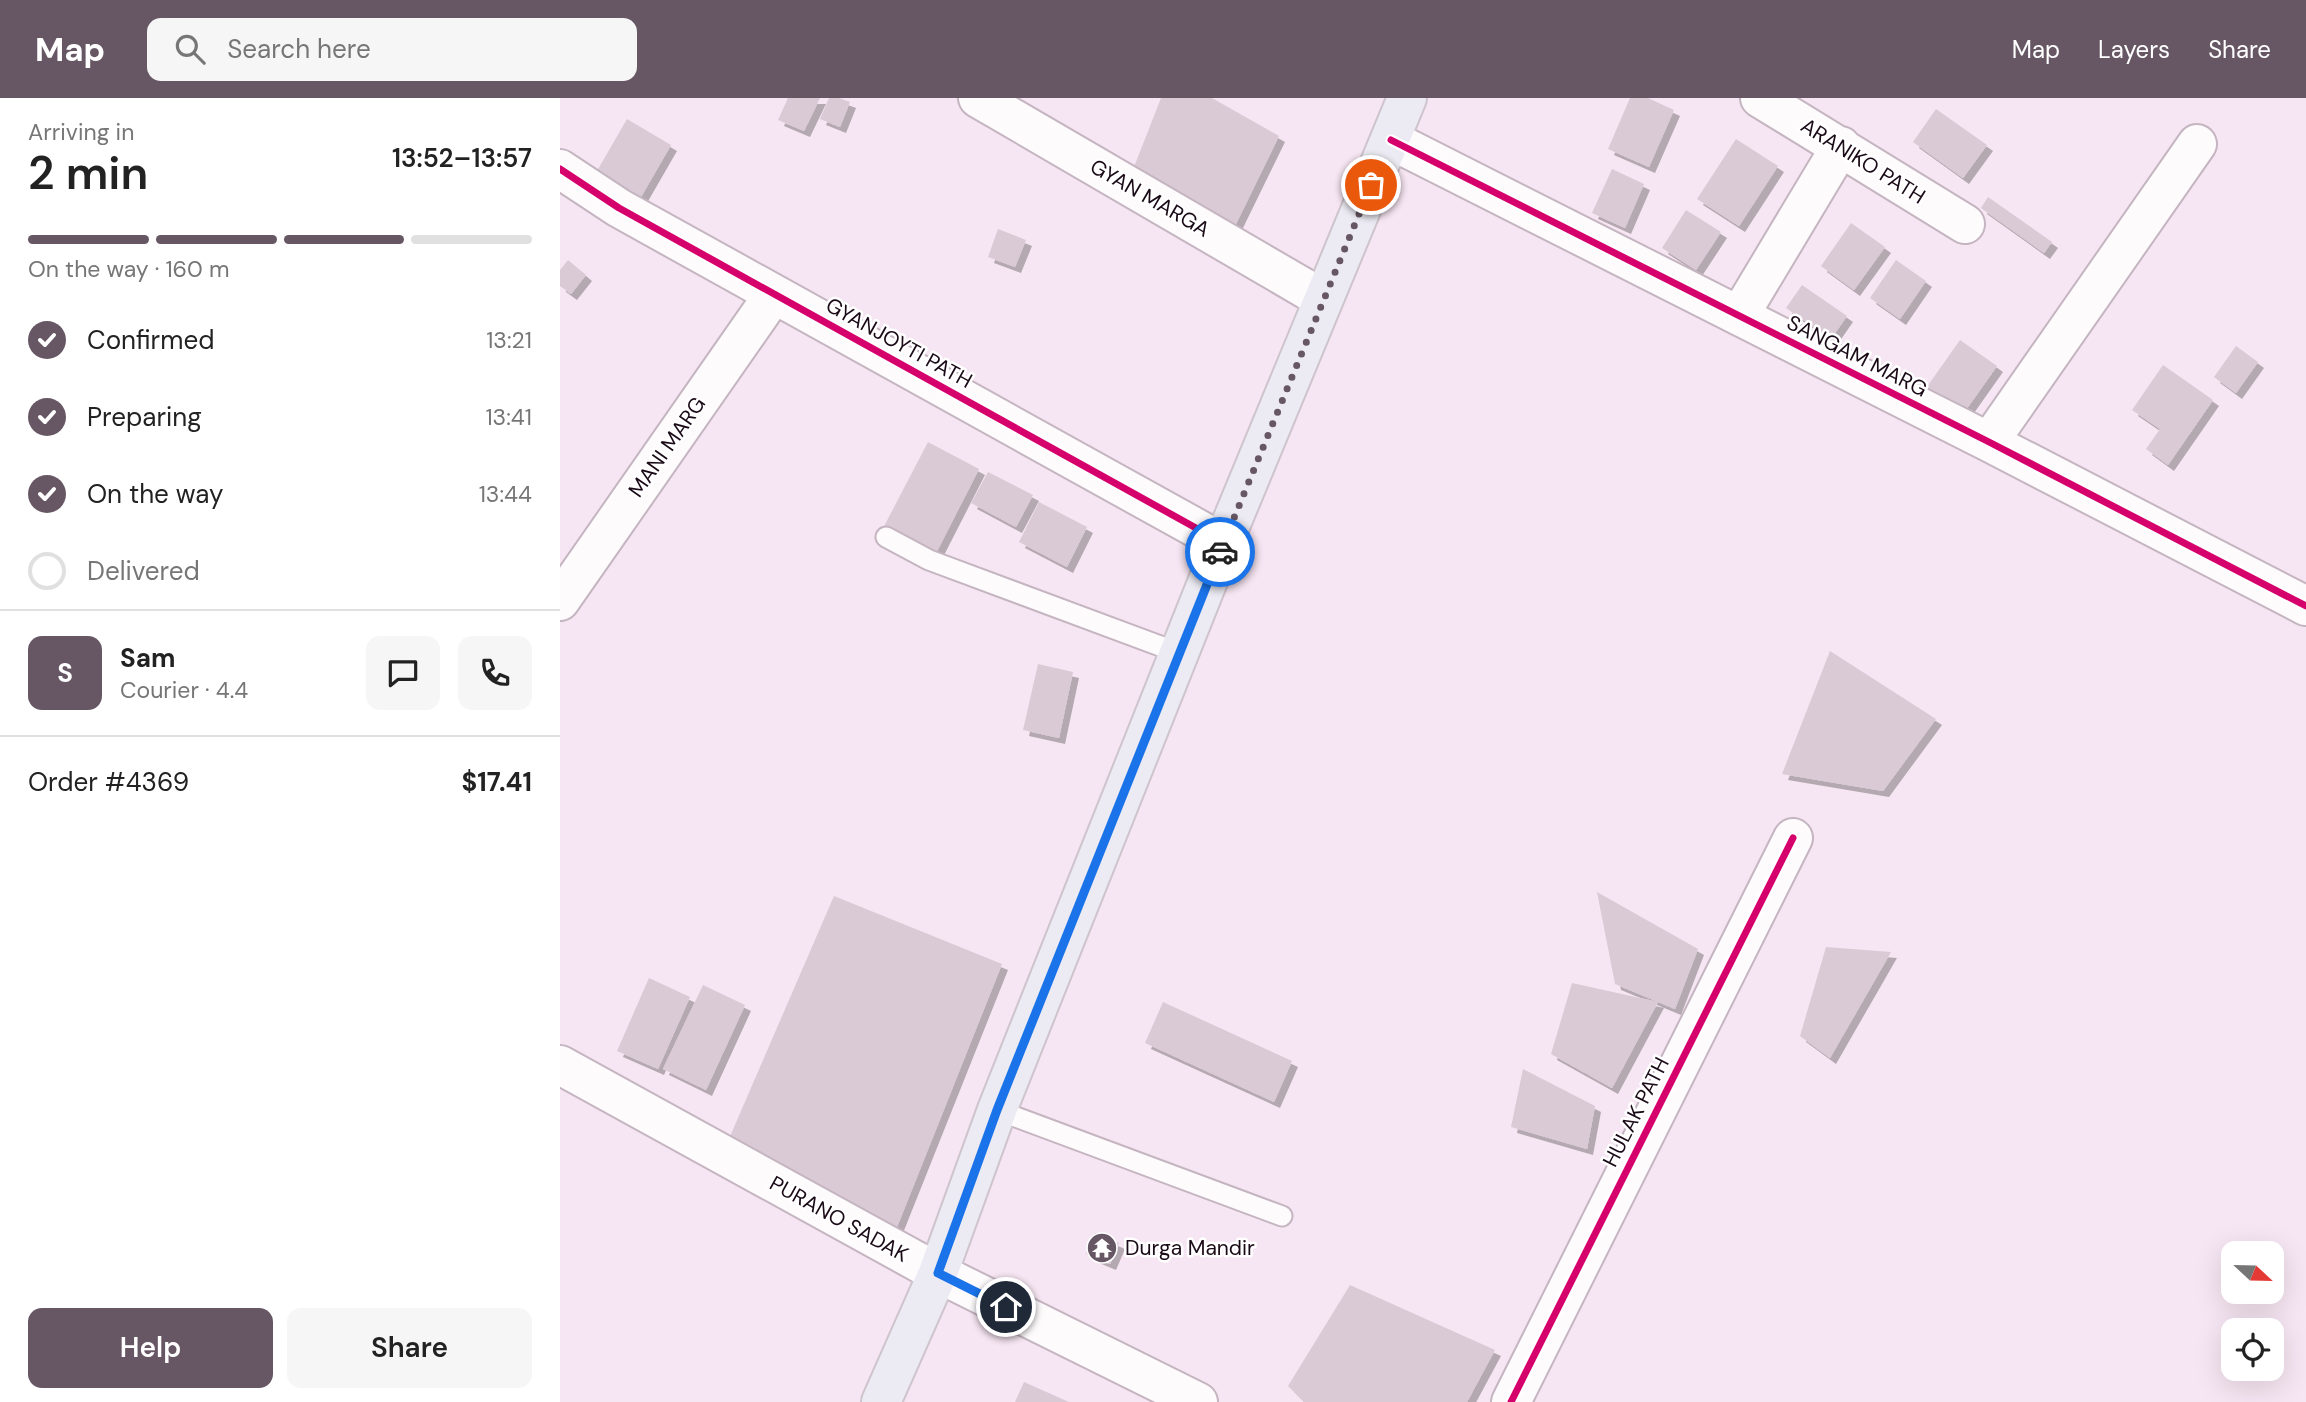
<!DOCTYPE html>
<html lang="en">
<head>
<meta charset="utf-8">
<style>
	body { margin:0; font-family:"DM Sans",sans-serif; background:#f6f6f6; color:#222; height:100vh; display:flex; flex-direction:column; font-size:26px; white-space:nowrap }
	* { box-sizing:border-box; margin:0 }
	p { font-size:23px; color:#767676 }
	.icon { flex:none; width:38px; height:38px; fill:none; stroke:currentColor; stroke-width:2; stroke-linecap:round; stroke-linejoin:round }
	.map { position:relative; flex:1; overflow:hidden }
	.details { display:flex; flex-direction:column; background:#fff; width:560px }
	.details>* { flex:none }
	.needle { width:46px; rotate:112deg }
	.fabs { position:absolute; left:1661px; top:1143px; display:grid; gap:14px }
	.fabs a { display:grid; place-items:center; width:63px; height:63px; border-radius:14px; background:#fff; box-shadow:0 7px 28px #0002; font-size:35px }
	.pin { position:absolute; display:grid; place-items:center; width:60px; height:60px; color:#fff; margin:-30px; border:4px solid #fff; border-radius:50%; box-shadow:0 2px 7px #0007 }
	.courier { position:absolute; display:grid; place-items:center; width:70px; height:70px; margin:-35px; border:5px solid #1a73e8; border-radius:50%; background:#fff; color:#222; box-shadow:0 2px 9px #0007 }
	.summary em { font-style:normal; font-weight:600 }
	.summary div { display:flex; flex-direction:column-reverse }
	.summary { display:flex; align-items:center; justify-content:space-between; height:119px; padding:0 28px }
	h1 { font-size:46px; font-weight:600; line-height:52px }
	.bar { display:grid; grid-template-columns:repeat(4,1fr); gap:10px 7px; align-content:center; height:84px; padding:0 28px }
	.bar i { height:9px; border-radius:5px; background:#e0e0e0 }
	.bar .active { background:#675764 }
	.bar p { grid-column:span 4 }
	.line { display:flex; align-items:center; gap:18px; padding:0 28px; border-top:2px solid #e0e0e0 }
	.line div { flex:1 }
	.round { display:grid; place-items:center; flex:none; width:74px; height:74px; border-radius:14px; background:#f6f6f6 }
	ol { padding:0 28px; list-style:none }
	li { display:flex; align-items:center; gap:21px; height:77px }
	li p { margin-inline-start:auto }
	li .icon { padding:7px; border-radius:50%; background:#675764; color:#fff; stroke-width:4 }
	li:last-child { color:#767676 }
	li i { width:38px; height:38px; border:4px solid #e0e0e0; border-radius:50% }
	.cta { display:flex; gap:14px; margin-top:auto; padding:14px 28px }
	.cta a { flex:1; height:80px; border-radius:14px; background:#675764; color:#fff; font-size:28px; font-weight:600; line-height:80px; text-align:center }
	.cta a+a { background:#f6f6f6; color:#222 }
	header { display:flex; align-items:center; gap:42px; box-sizing:border-box; height:98px; padding:0 35px; background:#675764; color:#fff }
	header strong { font-size:33px }
	nav { display:flex; gap:38px; margin-inline-start:auto; font-size:24px }
	.search { width:490px; height:63px; background:#f6f6f6; display:flex; align-items:center; gap:18px; box-sizing:border-box; padding:0 24px; border-radius:14px; color:#767676; font-size:26px }
	main { display:flex; flex:1; min-height:0 }
	.map>svg:first-child { display:block }
	.building { fill:#dacad6; filter:url(#shadow) }
	.lines { fill:none; stroke-linecap:round; stroke-linejoin:round }
	.service-casing { stroke:#c4b5c1; stroke-width:23 }
	.minor-casing { stroke:#c4b5c1; stroke-width:42 }
	.secondary-casing { stroke:#c4b5c1; stroke-width:42 }
	.primary-casing { stroke:#cec4cc; stroke-width:42 }
	.service { stroke:#fefbfd; stroke-width:19 }
	.minor { stroke:#fefbfd; stroke-width:38 }
	.secondary { stroke:#fefbfd; stroke-width:38 }
	.primary { stroke:#ecebf3; stroke-width:38 }
	.cycleway-casing { stroke:#fff; stroke-width:11 }
	.cycleway { stroke:#d6006c; stroke-width:7 }
	.done { stroke:#675764; stroke-width:7; stroke-dasharray:0 12.6 }
	.route { stroke:#1a73e8; stroke-width:9 }
	.labels { text-anchor:middle; dominant-baseline:central; stroke-width:5; stroke-linejoin:round; paint-order:stroke }
	.street-label { font-size:21px; fill:#1a0a17; stroke:#fff }
	.poi-label { font-size:21px; fill:#1a0a17; stroke:#fff; text-anchor:start }
</style>
</head>
<body>
<header>
<strong>Map</strong>
<div class="search"><svg class="icon" aria-label="search" viewBox="0 0 24 24"><circle cx="10" cy="10" r="6"/><path d="M15 15l6 6"/></svg>Search here</div>
<nav><a>Map</a><a>Layers</a><a>Share</a></nav>
</header>
<main>
<section class="details">
<div class="summary"><div><h1>2 min</h1><p>Arriving in</p></div><em>13:52–13:57</em></div>
<div class="bar"><i class="active"></i><i class="active"></i><i class="active"></i><i></i><p>On the way · 160 m</p></div>
<ol>
<li><svg class="icon" aria-label="check" viewBox="0 0 24 24"><path d="M5 12l5 5 9-10"/></svg>Confirmed<p>13:21</p></li>
<li><svg class="icon" aria-label="check" viewBox="0 0 24 24"><path d="M5 12l5 5 9-10"/></svg>Preparing<p>13:41</p></li>
<li><svg class="icon" aria-label="check" viewBox="0 0 24 24"><path d="M5 12l5 5 9-10"/></svg>On the way<p>13:44</p></li>
<li><i></i>Delivered</li>
</ol>
<div class="line" style="height:126px"><b class="round" style="background:#675764;color:#fff">S</b><div><b>Sam</b><p>Courier · 4.4</p></div><a class="round"><svg class="icon" aria-label="chat" viewBox="0 0 24 24"><path d="M4 5h16v11H9l-5 4z"/></svg></a><a class="round"><svg class="icon" aria-label="phone" viewBox="0 0 24 24"><path d="M5 4h4l2 5-3 2q2 4 5 5l2-3 5 2v4C11 20 4 13 5 4z"/></svg></a></div>
<div class="line" style="height:91px"><div>Order #4369</div><b>$17.41</b></div>
<div class="cta"><a>Help</a><a>Share</a></div>
</section>
<div class="map">
<svg width="1746" height="1304" viewBox="0 0 1746 1304">
	<defs>
		<filter id="shadow"><feDropShadow dx="6" dy="6" stdDeviation="0" flood-color="#0004"/></filter>
	</defs>
	<rect width="100%" height="100%" fill="#f6e5f2"/>
	<path class="building" d="M228 0H260L244 33 218 22Z
		M269 0H279L290 4 280 29 260 21Z
		M601 0H652L719 38 675 128 574 69Z
		M1070 0H1088L1114 12 1089 69 1048 51Z
		M1376 11 1427 47 1403 80 1353 44Z
		M67 21 111 47 81 99 37 73Z
		M1176 41 1218 68 1179 128 1137 101Z
		M1052 71 1084 86 1065 130 1032 115Z
		M1428 99 1492 144 1484 155 1421 110Z
		M1126 112 1161 134 1136 172 1102 150Z
		M1291 125 1325 149 1294 192 1261 168Z
		M438 131 466 142 455 169 428 159Z
		M8 162 26 177 11 196 0 188V172Z
		M1336 162 1366 183 1340 221 1310 200Z
		M1242 187 1287 218 1271 241 1226 210Z
		M1400 242 1437 268 1401 319 1364 293Z
		M1676 248 1698 264 1676 295 1654 279Z
		M1603 267 1653 302 1608 367 1586 351 1600 331 1572 312Z
		M368 344 419 371 372 463 320 436Z
		M428 374 473 397 456 429 411 405Z
		M479 404 527 429 507 469 459 444Z
		M1270 553 1376 621 1323 693 1222 676Z
		M478 566 513 574 499 640 463 632Z
		M1037 794 1138 851 1115 911 1055 886Z
		M274 798 442 866 335 1134 168 1043Z
		M1266 849 1331 854 1270 960 1240 938Z
		M89 880 130 899 98 971 57 953Z
		M1012 885 1098 904 1052 990 991 956Z
		M143 887 185 907 146 992 103 971Z
		M603 904 732 963 714 1004 585 945Z
		M963 971 1035 1008 1027 1051 951 1029Z
		M535 1135 559 1145 550 1166 526 1156Z
		M790 1187 935 1252 907 1304H744L728 1288Z
		M464 1284 509 1304H455Z"/>
	<g class="lines">
		<g class="service-casing">
			<path id="service" d="M326 439 369 462 619 555
				M437 1012 722 1118"/>
		</g>
		<g class="minor-casing">
			<path id="minor" d="M418 0 763 201
				M1200 0 1405 126
				M831 42 1429 344 1746 508
				M0 71 59 110 663 445
				M1179 218 1281 48
				M1429 344 1637 46
				M0 503 214 196
				M951 1304 1233 740"/>
		</g>
		<g class="secondary-casing">
			<path id="secondary" d="M0 967 378 1175 638 1304"/>
		</g>
		<g class="primary-casing">
			<path id="primary" d="M321 1304 378 1175 437 1012 663 445 847 0"/>
		</g>
		<use href="#service" class="service"/>
		<use href="#minor" class="minor"/>
		<use href="#secondary" class="secondary"/>
		<use href="#primary" class="primary"/>
		<g class="cycleway-casing">
			<path id="cycleway" d="M831 42 1429 344 1746 508
				M0 71 59 110 663 445
				M951 1304 1233 740"/>
		</g>
		<use href="#cycleway" class="cycleway"/>
	</g>
	<g class="lines">
		<path class="done" d="M660 454 811 87"/>
		<path class="route" d="M446 1209 378 1175 437 1012 660 454"/>
	</g>
	<defs>
		<g id="temple-disc" transform="scale(1.575)"><circle r="9.5" fill="#675764" stroke="#fff"/><path d="M0-6L5-2H3V0L6.5 2.5H4V6H1.5V3h-3V6H-4V2.5H-6.5L-3 0V-2H-5Z" fill="#fff"/></g>
	</defs>
	<g fill-rule="evenodd">
		<use href="#temple-disc" x="542" y="1150"/>
	</g>
	<g class="labels">
		<g class="street-label">
			<text transform="translate(1303 63) rotate(32)">ARANIKO PATH</text>
			<text transform="translate(590 100) rotate(30)">GYAN MARGA</text>
			<text transform="translate(339 245) rotate(29)">GYANJOYTI PATH</text>
			<text transform="translate(1297 258) rotate(27)">SANGAM MARG</text>
			<text transform="translate(107 349) rotate(-55)">MANI MARG</text>
			<text transform="translate(1076 1014) rotate(-63)">HULAK PATH</text>
			<text transform="translate(279 1121) rotate(29)">PURANO SADAK</text>
		</g>
		<g class="poi-label">
			<text x="565" y="1150">Durga Mandir</text>
		</g>
	</g>
</svg>
<div class="fabs">
<a><svg class="needle" viewBox="-14 -14 28 28"><path d="M0-13l5 13h-10z" fill="#e53935"/><path d="M0 13l5-13h-10z" fill="#767676"/></svg></a>
<a><svg class="icon" aria-label="locate" viewBox="0 0 24 24"><circle cx="12" cy="12" r="6"/><path d="M12 2v4M12 18v4M2 12h4M18 12h4"/></svg></a>
</div>
<div class="pin" style="left:811px;top:87px;background:#ea580c"><svg class="icon" aria-label="bag" viewBox="0 0 24 24"><path d="M5 8h14l-1 12H6zM9 8a3 3 0 0 1 6 0"/></svg></div>
<div class="pin" style="left:446px;top:1209px;background:#1f2937"><svg class="icon" aria-label="home" viewBox="0 0 24 24"><path d="M3 11l9-7 9 7M6 9v11h12V9"/></svg></div>
<div class="courier" style="left:660px;top:454px"><svg class="icon" aria-label="car" viewBox="0 0 24 24"><path d="M5 17H2v-5l4-1 3-4h7l3 4 3 1v5h-3M9 17h6M6 11h13"/><circle cx="7" cy="17" r="2"/><circle cx="17" cy="17" r="2"/></svg></div>
</div>
</main>
</body>
</html>
